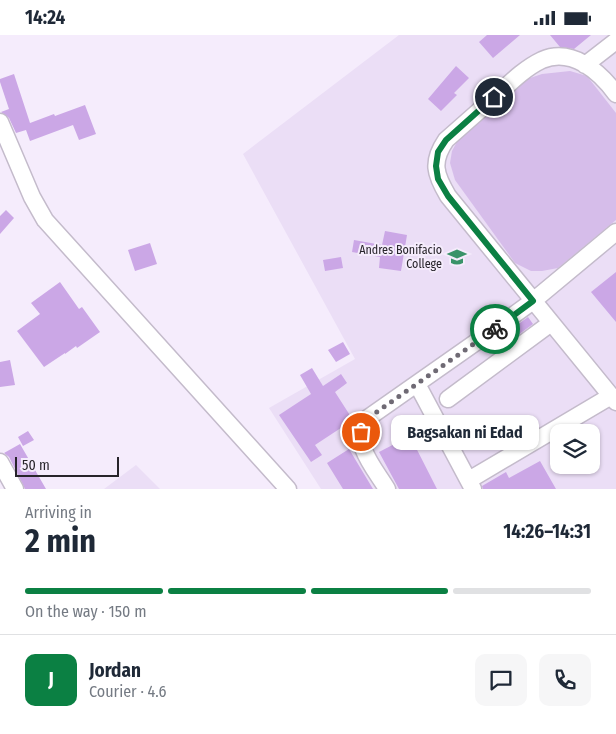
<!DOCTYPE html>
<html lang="en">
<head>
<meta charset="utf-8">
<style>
	body { margin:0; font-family:"Fira Sans Condensed",sans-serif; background:#f6f6f7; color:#1f2937; height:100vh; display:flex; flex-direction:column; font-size:19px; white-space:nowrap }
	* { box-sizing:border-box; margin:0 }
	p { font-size:16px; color:#747a83 }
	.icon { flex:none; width:28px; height:28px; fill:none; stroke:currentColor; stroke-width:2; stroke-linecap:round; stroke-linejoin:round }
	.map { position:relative; height:454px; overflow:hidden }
	.details { display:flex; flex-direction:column; background:#fff; flex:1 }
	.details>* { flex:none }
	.fabs { position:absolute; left:550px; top:389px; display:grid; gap:10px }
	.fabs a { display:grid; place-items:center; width:50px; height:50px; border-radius:10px; background:#fff; box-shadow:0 1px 4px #0004; font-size:25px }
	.scale { position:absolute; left:15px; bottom:12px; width:104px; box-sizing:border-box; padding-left:5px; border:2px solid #27242a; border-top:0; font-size:14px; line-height:18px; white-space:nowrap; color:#27242a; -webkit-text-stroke:4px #f5ecfc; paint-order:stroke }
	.pin { position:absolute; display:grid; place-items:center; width:42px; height:42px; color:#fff; margin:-21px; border:2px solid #fff; border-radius:50%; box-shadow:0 1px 5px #0007 }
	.courier { position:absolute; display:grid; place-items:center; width:50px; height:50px; margin:-25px; border:4px solid #0b8043; border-radius:50%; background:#fff; color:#222; box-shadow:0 1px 6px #0007 }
	.bubble { position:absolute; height:35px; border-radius:10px; background:#fff; box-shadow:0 1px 4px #0004; font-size:16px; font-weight:700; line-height:35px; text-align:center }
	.head em { font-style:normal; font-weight:700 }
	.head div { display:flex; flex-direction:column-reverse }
	.head { display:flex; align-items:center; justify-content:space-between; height:85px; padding:0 25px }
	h1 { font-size:32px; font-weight:700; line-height:38px }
	.bar { display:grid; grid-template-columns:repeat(4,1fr); gap:8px 5px; align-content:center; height:60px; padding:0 25px }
	.bar i { height:6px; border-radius:4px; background:#e0e1e3 }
	.bar .selected { background:#0b8043 }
	.bar p { grid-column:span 4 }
	.line { display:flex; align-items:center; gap:12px; padding:0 25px; border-top:1px solid #e0e1e3 }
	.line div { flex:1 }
	.round { display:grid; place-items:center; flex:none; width:52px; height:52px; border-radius:10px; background:#f6f6f7 }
	.status { display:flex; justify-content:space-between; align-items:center; height:35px; padding:0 25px; background:#fff; direction:ltr }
	.status svg { height:14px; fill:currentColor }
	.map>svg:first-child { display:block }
	.built { fill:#ebdef6; fill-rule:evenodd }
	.green { fill:#d6bdea }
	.building { fill:#cba7e6 }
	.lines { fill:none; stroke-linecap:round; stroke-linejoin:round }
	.minor-casing { stroke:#c4bbcb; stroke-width:19 }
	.minor { stroke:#fff; stroke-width:16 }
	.done { stroke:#6f6a74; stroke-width:5; stroke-dasharray:0 9 }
	.route { stroke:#0b8043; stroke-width:6 }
	.labels { text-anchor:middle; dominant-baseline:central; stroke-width:4; stroke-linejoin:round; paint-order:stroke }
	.poi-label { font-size:12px; fill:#27242a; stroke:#f5ecfc; text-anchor:end }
</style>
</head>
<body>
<div class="status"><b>14:24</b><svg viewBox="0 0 49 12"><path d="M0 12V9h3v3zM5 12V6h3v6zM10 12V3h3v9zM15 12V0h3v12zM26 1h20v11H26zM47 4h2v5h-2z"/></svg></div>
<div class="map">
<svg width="616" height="454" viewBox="0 0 616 454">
	<rect width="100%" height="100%" fill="#f5ecfc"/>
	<path class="built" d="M399 0H616V454H321L269 373 355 324 243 119ZM559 398H591V430H559Z
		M136 430 160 454H104Z"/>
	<path class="green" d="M570 36 587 41 616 78V185L558 233 542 236H531L515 228 455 145 450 128 452 116 459 103 527 44 542 39Z"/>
	<path class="building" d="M487 0H520L493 23 479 7Z
		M550 0H591L574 14 560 12Z
		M456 31 469 43 454 58 457 60 441 76 428 64Z
		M14 39 30 88 54 79 55 81 85 70 96 99 79 105 73 90 30 106 26 95 16 98 9 83 1 77 9 74 0 47V44Z
		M6 175 14 183 0 199V181Z
		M385 196 407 200 401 236 379 233 380 222 352 217 354 205 382 210Z
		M150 208 157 229 135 236 128 215Z
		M341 222 343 233 325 236 323 225Z
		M616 237V287L591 257Z
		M60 247 79 274 82 272 100 297 77 313 76 311 65 319V318L44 332 17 296 40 279 31 268Z
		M528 282 533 289 518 300 513 293Z
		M343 307 350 319 336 327 328 315Z
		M10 325 15 350 0 352V327Z
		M312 333 323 351 341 339 347 348 335 357 353 385 315 410 322 420 311 427 279 380 311 359 300 340Z
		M28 396 34 405 23 411 18 402Z
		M410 401 437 454H399L379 417Z
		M20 409 46 454H25L9 422 4 418Z
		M349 414 373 454H343L327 428Z
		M540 426 556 454H483L482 451 506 437 509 443Z"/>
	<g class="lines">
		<g class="minor-casing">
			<path id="minor" d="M585 30 616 6
				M616 59C600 37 572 12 542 25 525 33 511 47 497 60 480 75 463 90 446 105 431 127 435 139 448 161L616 367
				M0 87 32 162 45 185 288 454
				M417 349 473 454
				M448 364 551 288
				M0 427 15 454
				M469 445 611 361
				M387 454C376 435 351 409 365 385L489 298 533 266 616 197"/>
		</g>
		<use href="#minor" class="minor"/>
	</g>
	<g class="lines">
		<path class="done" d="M361 397 364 386 495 294"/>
		<path class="route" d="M494 62 446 105 438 117 436 131 438 144 448 161 533 266 495 294"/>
	</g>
	<defs>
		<g id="university-bare" transform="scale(1.5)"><path d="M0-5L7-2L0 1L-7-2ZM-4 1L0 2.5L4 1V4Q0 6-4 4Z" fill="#399369" stroke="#f5ecfc" stroke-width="2.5" paint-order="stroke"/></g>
	</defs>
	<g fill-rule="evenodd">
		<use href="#university-bare" x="457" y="222"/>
	</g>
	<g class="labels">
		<g class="poi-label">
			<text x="442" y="215">Andres Bonifacio<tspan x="442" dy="14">College</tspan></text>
		</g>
	</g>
</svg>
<div class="fabs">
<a><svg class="icon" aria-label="layers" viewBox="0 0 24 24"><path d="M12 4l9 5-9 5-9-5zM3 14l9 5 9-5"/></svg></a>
</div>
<div class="scale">50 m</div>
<div class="pin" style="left:361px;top:397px;background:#ea580c"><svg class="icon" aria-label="bag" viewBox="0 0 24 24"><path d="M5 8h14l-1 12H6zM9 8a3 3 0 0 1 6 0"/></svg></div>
<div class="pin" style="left:494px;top:62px;background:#1f2937"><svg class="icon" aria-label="home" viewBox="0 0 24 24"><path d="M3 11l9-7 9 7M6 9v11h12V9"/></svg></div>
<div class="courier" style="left:495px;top:294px"><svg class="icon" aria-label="bike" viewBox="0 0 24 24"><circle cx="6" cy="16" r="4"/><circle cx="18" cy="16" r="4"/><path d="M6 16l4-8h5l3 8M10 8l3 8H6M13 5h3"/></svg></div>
<div class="bubble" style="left:391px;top:380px;width:148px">Bagsakan ni Edad</div>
</div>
<section class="details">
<div class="head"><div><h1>2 min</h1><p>Arriving in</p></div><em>14:26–14:31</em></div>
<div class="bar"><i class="selected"></i><i class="selected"></i><i class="selected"></i><i></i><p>On the way · 150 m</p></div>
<div class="line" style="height:90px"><b class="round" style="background:#0b8043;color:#fff">J</b><div><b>Jordan</b><p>Courier · 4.6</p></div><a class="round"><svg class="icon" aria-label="chat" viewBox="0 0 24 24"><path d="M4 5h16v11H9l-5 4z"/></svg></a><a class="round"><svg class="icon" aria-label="phone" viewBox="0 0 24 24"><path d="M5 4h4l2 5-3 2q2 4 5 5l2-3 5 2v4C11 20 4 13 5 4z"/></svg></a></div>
</section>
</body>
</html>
